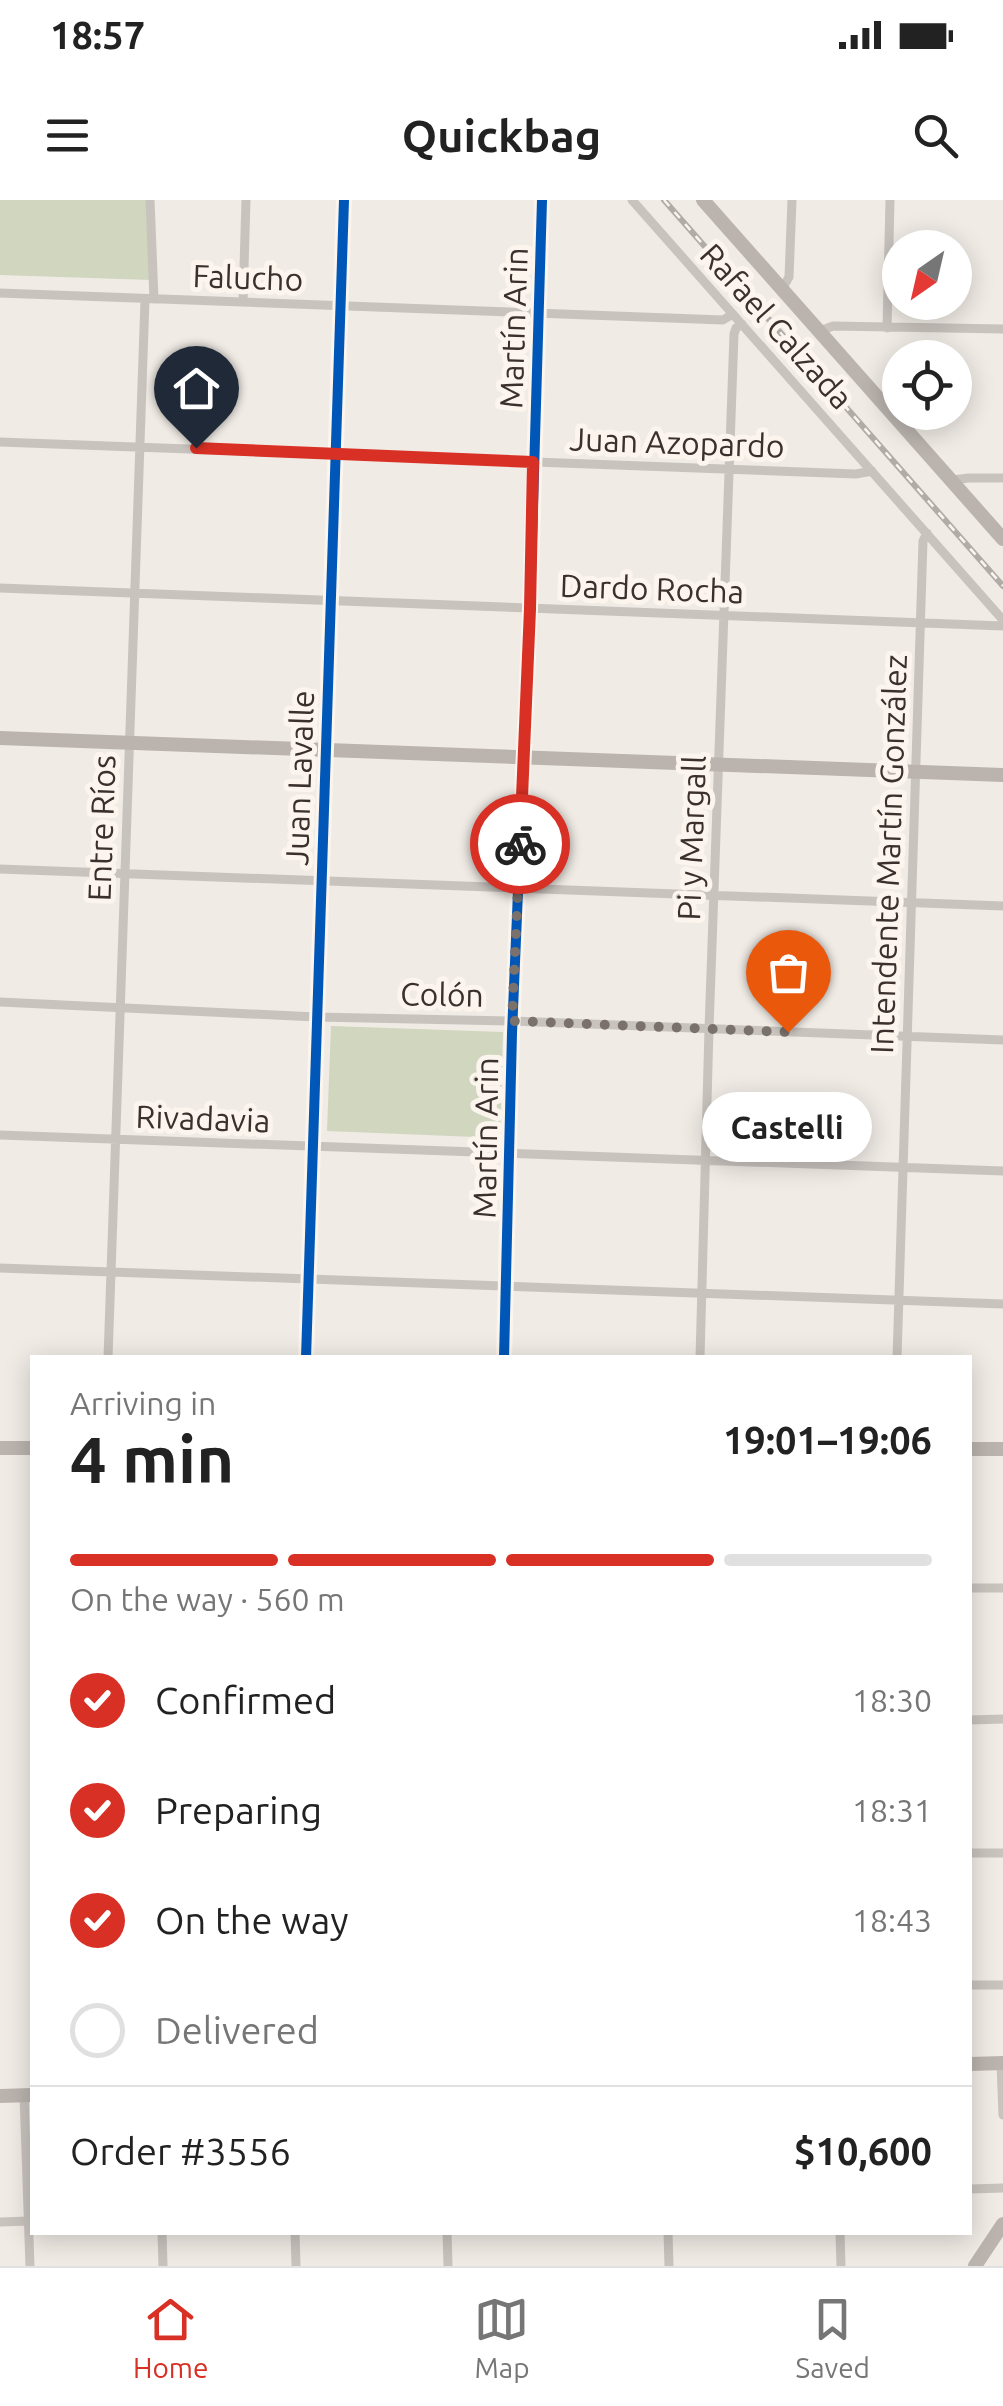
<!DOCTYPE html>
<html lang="en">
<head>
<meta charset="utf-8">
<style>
	body { margin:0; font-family:Ubuntu,sans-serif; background:#f2f2f2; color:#222; height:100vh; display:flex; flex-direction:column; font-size:38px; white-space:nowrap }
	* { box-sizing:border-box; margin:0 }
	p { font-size:32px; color:#767676 }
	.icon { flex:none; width:55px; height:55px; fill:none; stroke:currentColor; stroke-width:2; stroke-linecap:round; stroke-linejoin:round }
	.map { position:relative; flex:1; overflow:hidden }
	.drawer { position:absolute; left:30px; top:1155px; width:942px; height:880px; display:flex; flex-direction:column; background:#fff; border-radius:0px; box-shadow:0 5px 25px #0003 }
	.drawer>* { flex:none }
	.needle { width:65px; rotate:214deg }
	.buttons { position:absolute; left:882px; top:30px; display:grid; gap:20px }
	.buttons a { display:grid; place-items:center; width:90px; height:90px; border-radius:50%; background:#fff; box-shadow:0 5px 25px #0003; font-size:50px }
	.pin { position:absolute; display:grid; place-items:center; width:85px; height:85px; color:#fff; margin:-102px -42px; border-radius:50% 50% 50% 0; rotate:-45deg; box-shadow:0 0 10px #0007 }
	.pin .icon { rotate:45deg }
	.courier { position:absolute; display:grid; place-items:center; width:100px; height:100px; margin:-50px; border:8px solid #d93025; border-radius:50%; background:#fff; color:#222; box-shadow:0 2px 12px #0007 }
	.bubble { position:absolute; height:70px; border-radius:35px; background:#fff; box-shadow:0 5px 25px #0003; font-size:32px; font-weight:600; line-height:70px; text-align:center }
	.summary em { font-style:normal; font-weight:600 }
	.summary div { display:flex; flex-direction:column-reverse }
	.summary { display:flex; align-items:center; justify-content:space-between; height:170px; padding:0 40px }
	h1 { font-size:65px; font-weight:600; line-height:75px }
	.bar { display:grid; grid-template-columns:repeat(4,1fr); gap:15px 10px; align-content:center; height:120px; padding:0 40px }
	.bar i { height:12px; border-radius:8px; background:#e0e0e0 }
	.bar .current { background:#d93025 }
	.bar p { grid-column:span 4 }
	.line { display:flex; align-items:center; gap:25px; padding:0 40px; border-top:2px solid #e0e0e0 }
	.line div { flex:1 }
	ol { padding:0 40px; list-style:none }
	li { display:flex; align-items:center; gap:30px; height:110px }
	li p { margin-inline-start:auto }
	li .icon { padding:10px; border-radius:50%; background:#d93025; color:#fff; stroke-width:4 }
	li:last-child { color:#767676 }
	li i { width:55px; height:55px; border:5px solid #e0e0e0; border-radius:50% }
	.status { display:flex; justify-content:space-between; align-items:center; height:70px; padding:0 50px; background:#fff; direction:ltr }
	.status svg { height:28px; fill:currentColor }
	header { display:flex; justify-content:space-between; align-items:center; height:130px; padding:0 40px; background:#fff; font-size:45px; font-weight:600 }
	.tab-bar { display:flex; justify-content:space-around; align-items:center; height:140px; border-top:2px solid #e0e0e0; background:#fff; font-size:28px; color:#767676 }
	.tab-bar a { display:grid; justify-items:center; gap:5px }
	.tab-bar .current { color:#d93025 }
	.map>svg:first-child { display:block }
	.green { fill:#d1d6bf }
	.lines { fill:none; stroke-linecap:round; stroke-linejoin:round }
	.street { stroke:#c9c3be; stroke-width:9 }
	.secondary { stroke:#bab3ae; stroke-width:14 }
	.rail-casing { stroke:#b1aca8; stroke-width:6 }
	.rail { stroke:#fbf5ee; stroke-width:2.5; stroke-dasharray:8; stroke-linecap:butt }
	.cycleway-casing { stroke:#fbf5ee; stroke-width:16 }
	.cycleway { stroke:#0057b8; stroke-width:10 }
	.done { stroke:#7a716c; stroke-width:10; stroke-dasharray:0 18 }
	.route { stroke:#d93025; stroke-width:12 }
	.labels { text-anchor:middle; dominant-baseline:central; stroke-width:10; stroke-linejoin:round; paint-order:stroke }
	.street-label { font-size:32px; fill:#3b302b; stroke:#fbf5ee }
</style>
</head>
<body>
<div class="status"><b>18:57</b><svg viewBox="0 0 49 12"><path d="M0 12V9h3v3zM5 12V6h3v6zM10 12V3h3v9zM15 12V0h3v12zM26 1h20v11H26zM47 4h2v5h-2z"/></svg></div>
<header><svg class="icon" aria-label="menu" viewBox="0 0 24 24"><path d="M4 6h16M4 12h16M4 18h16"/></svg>Quickbag<svg class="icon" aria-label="search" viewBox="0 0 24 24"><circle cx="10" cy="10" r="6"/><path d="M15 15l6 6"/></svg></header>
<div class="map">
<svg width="1003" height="2066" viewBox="0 0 1003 2066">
	<rect width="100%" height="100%" fill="#f0ebe5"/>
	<path class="green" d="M0 0H146L151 80 0 75Z
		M331 826 503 832 500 938 327 931Z"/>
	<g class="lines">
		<path class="street" d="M150 0 154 99
			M632 0 1003 420
			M782 89 789 77 792 0
			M0 93 723 120 733 114
			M243 102 246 0
			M887 128 890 0
			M820 131 833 126 1003 129
			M0 242 856 274 872 271
			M952 280 969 278H1003
			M0 388 1003 426
			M0 669 1003 706
			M0 802 316 817 513 821 1003 840
			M0 935 1003 971
			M0 1068 1003 1104
			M108 1158 145 100
			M306 1158 344 0
			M504 1158 512 833 530 409 542 0
			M700 1158 709 829 734 134 736 128 742 124
			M897 1158 923 341 927 333
			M970 1388H1003
			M970 1520 1003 1519
			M970 1653H1003
			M970 1785H1003
			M1001 1863 1003 1915
			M24 1895 30 2066
			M970 1989 1003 1988
			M0 2022 30 2021
			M162 2032 163 2066
			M295 2032 296 2066
			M447 2032 448 2066
			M668 2032 669 2066
			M840 2032 841 2066"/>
		<path class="secondary" d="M703 0 1003 339
			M0 538 1003 575
			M0 1248H32
			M970 1249H1003
			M970 1864 1003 1863
			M0 1896 32 1895
			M975 2066 1003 2024"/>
		<g class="rail-casing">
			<path id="rail" d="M664 0 1003 386"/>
		</g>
		<use href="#rail" class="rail"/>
		<g class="cycleway-casing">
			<path id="cycleway" d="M306 1158 344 0
				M504 1158 512 833 530 409 542 0"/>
		</g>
		<use href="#cycleway" class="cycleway"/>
	</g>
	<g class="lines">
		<path class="done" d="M520 644 512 821 788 832"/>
		<path class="route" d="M196 248 533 262 530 409 520 644"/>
	</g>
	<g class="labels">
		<g class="street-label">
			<text transform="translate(248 77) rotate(2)">Falucho</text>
			<text transform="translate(777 126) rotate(48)">Rafael Calzada</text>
			<text transform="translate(513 128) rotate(-88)">Martín Arin</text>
			<text transform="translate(677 242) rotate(2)">Juan Azopardo</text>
			<text transform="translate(652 388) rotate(2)">Dardo Rocha</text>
			<text transform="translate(299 578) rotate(-88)">Juan Lavalle</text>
			<text transform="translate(101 628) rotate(-88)">Entre Ríos</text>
			<text transform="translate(691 638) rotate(-88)">Pi y Margall</text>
			<text transform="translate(888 654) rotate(-88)">Intendente Martín González</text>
			<text transform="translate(442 794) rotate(1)">Colón</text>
			<text transform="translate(203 918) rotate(2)">Rivadavia</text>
			<text transform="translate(485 938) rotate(-89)">Martín Arin</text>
		</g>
	</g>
</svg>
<div class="buttons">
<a><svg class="needle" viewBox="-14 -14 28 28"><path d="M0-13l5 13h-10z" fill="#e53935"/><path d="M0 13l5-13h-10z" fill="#767676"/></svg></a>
<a><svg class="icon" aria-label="locate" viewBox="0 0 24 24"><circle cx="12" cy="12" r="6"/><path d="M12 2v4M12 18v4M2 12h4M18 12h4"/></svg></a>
</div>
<div class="pin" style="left:788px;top:832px;background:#ea580c"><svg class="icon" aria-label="bag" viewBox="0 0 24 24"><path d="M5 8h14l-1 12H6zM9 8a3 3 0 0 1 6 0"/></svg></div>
<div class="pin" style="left:196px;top:248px;background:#1f2937"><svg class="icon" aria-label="home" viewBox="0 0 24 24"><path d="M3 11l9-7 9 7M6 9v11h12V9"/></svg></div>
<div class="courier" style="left:520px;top:644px"><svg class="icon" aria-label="bike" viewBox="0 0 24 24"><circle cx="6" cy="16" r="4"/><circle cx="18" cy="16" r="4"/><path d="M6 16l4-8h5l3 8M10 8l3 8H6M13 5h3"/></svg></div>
<div class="bubble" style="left:702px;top:892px;width:170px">Castelli</div>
<section class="drawer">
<div class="summary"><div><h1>4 min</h1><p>Arriving in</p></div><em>19:01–19:06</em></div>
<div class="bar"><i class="current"></i><i class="current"></i><i class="current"></i><i></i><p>On the way · 560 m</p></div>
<ol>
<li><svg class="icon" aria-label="check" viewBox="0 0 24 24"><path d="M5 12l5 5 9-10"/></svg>Confirmed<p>18:30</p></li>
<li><svg class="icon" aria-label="check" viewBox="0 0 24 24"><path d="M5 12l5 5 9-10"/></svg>Preparing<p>18:31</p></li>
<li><svg class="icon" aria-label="check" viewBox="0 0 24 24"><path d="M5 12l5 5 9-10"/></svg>On the way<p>18:43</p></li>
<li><i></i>Delivered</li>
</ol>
<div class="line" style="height:130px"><div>Order #3556</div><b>$10,600</b></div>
</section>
</div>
<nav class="tab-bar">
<a class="current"><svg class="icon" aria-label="home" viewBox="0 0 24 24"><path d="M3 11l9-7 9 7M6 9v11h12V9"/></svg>Home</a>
<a><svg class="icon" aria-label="map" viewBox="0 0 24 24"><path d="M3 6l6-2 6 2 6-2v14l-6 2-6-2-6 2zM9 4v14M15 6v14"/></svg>Map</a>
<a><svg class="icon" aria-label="saved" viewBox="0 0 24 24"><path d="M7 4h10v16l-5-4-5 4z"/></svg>Saved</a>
</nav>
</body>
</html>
